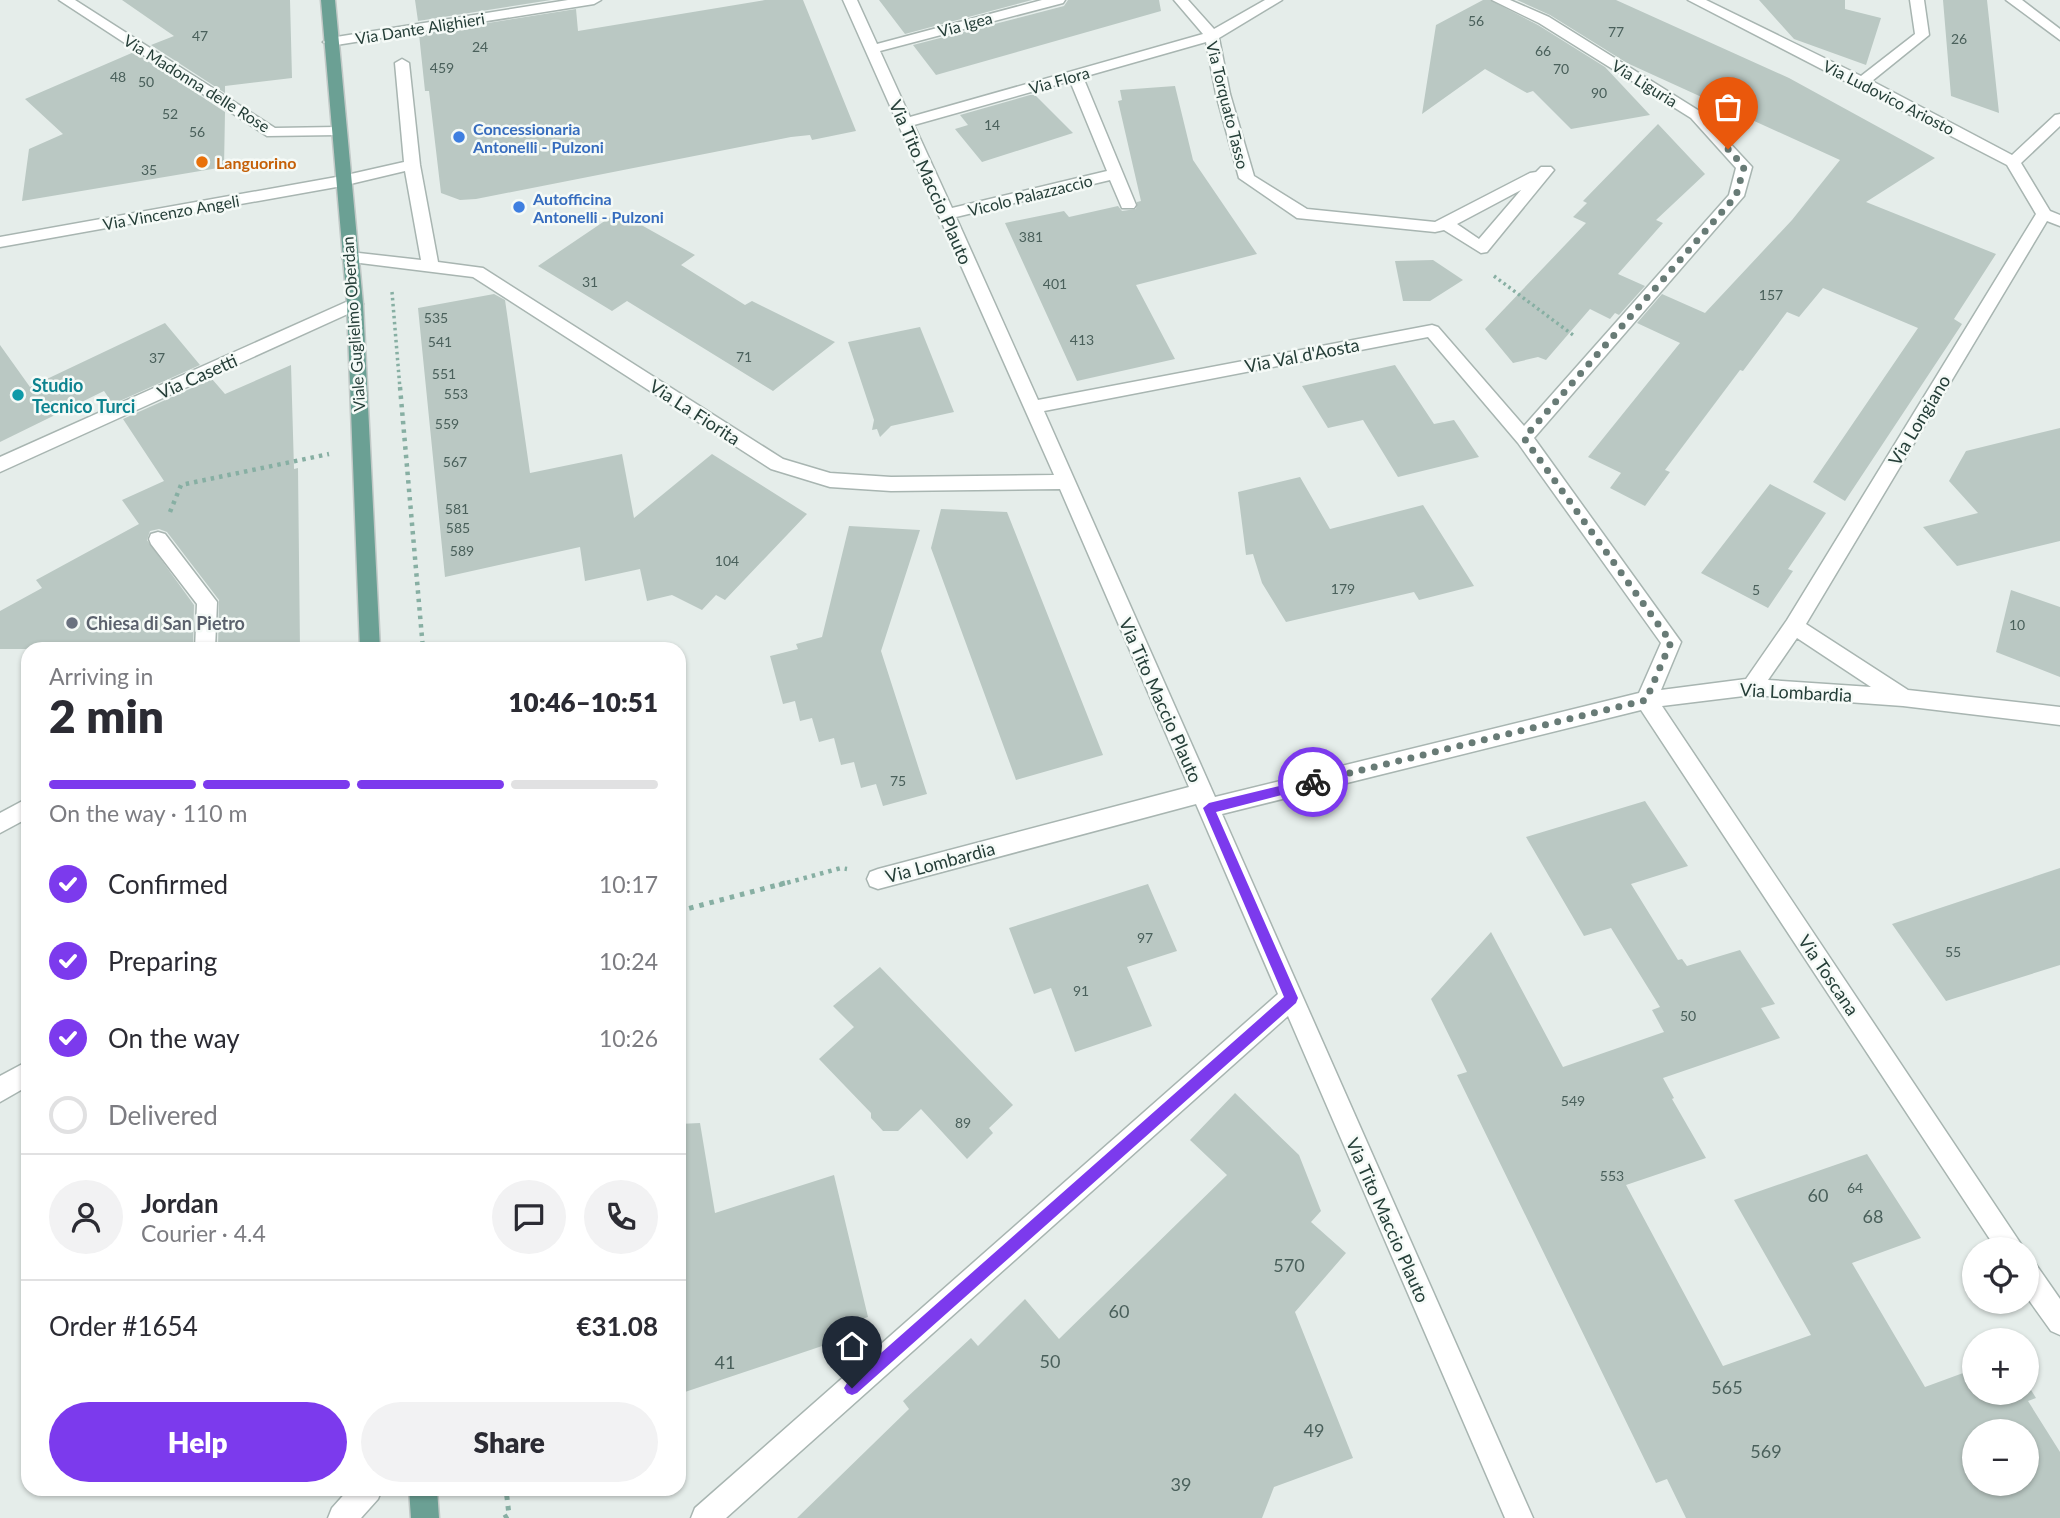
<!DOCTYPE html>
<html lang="en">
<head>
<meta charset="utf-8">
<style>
	body { margin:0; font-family:Lato,sans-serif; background:#f2f2f3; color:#2b2b33; height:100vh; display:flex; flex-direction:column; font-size:26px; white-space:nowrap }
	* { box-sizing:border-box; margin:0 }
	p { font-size:23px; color:#7c7c81 }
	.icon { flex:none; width:38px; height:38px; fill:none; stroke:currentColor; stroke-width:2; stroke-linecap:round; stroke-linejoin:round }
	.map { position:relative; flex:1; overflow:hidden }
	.panel { position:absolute; left:21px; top:642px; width:665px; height:854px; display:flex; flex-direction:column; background:#fff; border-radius:21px; box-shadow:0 2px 5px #0004 }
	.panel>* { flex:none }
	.tools { position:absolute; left:1962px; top:1237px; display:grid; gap:14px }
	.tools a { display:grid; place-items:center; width:77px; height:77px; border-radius:50%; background:#fff; box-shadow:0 2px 5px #0004; font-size:35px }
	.pin { position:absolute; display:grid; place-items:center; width:60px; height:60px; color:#fff; margin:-72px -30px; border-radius:50% 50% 50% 0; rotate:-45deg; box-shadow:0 0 7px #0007 }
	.pin .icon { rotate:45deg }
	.courier { position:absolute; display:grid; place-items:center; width:70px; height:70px; margin:-35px; border:5px solid #7c3aed; border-radius:50%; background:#fff; color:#222; box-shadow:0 2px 9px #0007 }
	.overview em { font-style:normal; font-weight:800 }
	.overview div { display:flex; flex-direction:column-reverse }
	.overview { display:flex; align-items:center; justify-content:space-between; height:119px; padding:0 28px }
	h1 { font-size:46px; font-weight:800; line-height:52px }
	.bar { display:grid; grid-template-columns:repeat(4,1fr); gap:10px 7px; align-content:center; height:84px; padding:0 28px }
	.bar i { height:9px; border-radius:5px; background:#e1e1e2 }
	.bar .selected { background:#7c3aed }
	.bar p { grid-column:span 4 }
	.line { display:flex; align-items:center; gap:18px; padding:0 28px; border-top:2px solid #e1e1e2 }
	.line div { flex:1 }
	.round { display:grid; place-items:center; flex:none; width:74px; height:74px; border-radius:37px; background:#f2f2f3 }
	ol { padding:0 28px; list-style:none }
	li { display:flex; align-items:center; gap:21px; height:77px }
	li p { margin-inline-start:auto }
	li .icon { padding:7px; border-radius:50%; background:#7c3aed; color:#fff; stroke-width:4 }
	li:last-child { color:#7c7c81 }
	li i { width:38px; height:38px; border:4px solid #e1e1e2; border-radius:50% }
	.primary-button { display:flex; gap:14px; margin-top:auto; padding:14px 28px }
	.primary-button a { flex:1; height:80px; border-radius:42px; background:#7c3aed; color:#fff; font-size:28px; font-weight:800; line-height:80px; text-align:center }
	.primary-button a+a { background:#f2f2f3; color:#2b2b33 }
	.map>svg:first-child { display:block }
	.building { fill:#bac8c3; fill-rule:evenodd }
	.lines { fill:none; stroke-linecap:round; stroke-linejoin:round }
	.minor-casing { stroke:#a8b5b1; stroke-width:3 }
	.major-casing { stroke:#c2c9c7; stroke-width:3 }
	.path-far2 { stroke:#87afa3; stroke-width:3.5; stroke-dasharray:2.5 3.5; stroke-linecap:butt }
	.path-far1 { stroke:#87afa3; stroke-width:4.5; stroke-dasharray:3.5 5; stroke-linecap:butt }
	.path { stroke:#87afa3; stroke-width:5; stroke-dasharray:4.5 6; stroke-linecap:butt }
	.minor { fill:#fff; fill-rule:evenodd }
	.major { fill:#6ba094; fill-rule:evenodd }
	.route { fill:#7c3aed }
	.done { stroke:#687b76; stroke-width:7; stroke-dasharray:0 12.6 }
	.shop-dot { fill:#3f7fe0; stroke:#f5faf7; stroke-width:2.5 }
	.food-dot { fill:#e8710a; stroke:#f5faf7; stroke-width:2.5 }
	.culture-dot { fill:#0f9aa8; stroke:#f5faf7; stroke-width:2.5 }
	.worship-dot { fill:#6b7280; stroke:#f5faf7; stroke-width:2.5 }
	.labels { text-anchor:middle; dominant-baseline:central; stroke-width:5; stroke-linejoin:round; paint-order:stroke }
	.number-label { font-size:14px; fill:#4a605b }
	.far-street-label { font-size:16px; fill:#253e38; stroke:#f5faf7 }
	.far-shop-label { font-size:16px; font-weight:bold; fill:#366cbe; stroke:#f5faf7; text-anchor:start }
	.far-food-label { font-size:16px; font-weight:bold; fill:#c56008; stroke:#f5faf7; text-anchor:start }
	.street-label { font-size:18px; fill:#253e38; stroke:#f5faf7 }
	.culture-label { font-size:18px; font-weight:bold; fill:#0d838f; stroke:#f5faf7; text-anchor:start }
	.worship-label { font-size:18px; font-weight:bold; fill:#5b616d; stroke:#f5faf7; text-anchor:start }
	.near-number-label { font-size:18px; fill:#4a605b }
</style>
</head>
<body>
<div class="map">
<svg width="2060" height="1518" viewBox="0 0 2060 1518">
	<rect width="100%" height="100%" fill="#e5edea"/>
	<path class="building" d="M122 0H290L292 78 225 86V93L151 45 174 36Z
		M415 0H551L418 21Z
		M765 0H803L856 131 812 140 810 135 791 137 476 199 460 200 441 193 429 91H425L419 34 576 9 578 31Z
		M879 0H1032L905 34Z
		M1068 0H1159L1161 11 936 75 913 45 1064 6Z
		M1483 0H1490L1538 25 1605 67 1650 115 1571 129 1533 91 1527 93 1485 69 1422 114 1436 25Z
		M1517 0H1616L1789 78 1935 158 1866 202 1996 254 1954 319 1962 324 1845 501 1813 482 1918 328 1823 288 1799 317 1787 312 1743 371 1740 370 1665 470 1670 472 1645 506 1610 488 1621 473 1588 457 1680 343 1637 323 1662 294 1705 313 1792 220 1840 160 1627 63 1550 15Z
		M1759 0H1845V9L1881 18 1866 65 1794 39Z
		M1943 0H1987L1999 113 1951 96Z
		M134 52 225 112 224 167 22 201 29 149 63 134 25 99Z
		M1175 86 1193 160 1257 254 1136 285 1175 359 1077 381 1005 223 1064 211 1069 217 1118 206 1122 211 1136 209 1137 202 1141 201 1118 101 1122 100 1120 90Z
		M1030 95H1035L1073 133 982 162 955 129 968 125 960 115Z
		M1658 124 1705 174 1656 220 1663 223 1618 274 1645 286 1619 315 1615 313 1610 319 1590 309 1546 360 1538 357 1513 363 1485 329 1586 223 1573 217 1587 203 1583 201Z
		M618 212 695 255 681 265 745 305 752 301 835 342 773 391 627 301 612 311 538 266Z
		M1433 260 1463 280 1430 301H1403L1395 261Z
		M494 294 505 300 530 473 622 454 634 518 712 454 807 514 725 600 716 595 702 610 672 595 647 601 640 569 585 581 580 547 445 577 418 308Z
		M165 323 200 365 113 404 104 391 0 442V345L30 387Z
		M920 327 954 412 891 426 880 437 877 429 872 430 874 420 848 342Z
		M291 365 294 469 298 468 300 649H218L219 600 167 532 159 529 150 531 147 540 194 605 193 649H0V611L42 588 36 580 139 524 122 500 164 481 123 419 212 379 225 394Z
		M1395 365 1434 424 1454 420 1479 457 1398 477 1363 420 1328 428 1302 386Z
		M2060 428V541L1957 566 1923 527 1978 513 1949 481 1966 451Z
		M1300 477 1330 529 1423 505 1474 586 1419 600 1414 592 1286 622 1262 583 1253 554 1246 555 1238 492Z
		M1770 484 1826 513 1788 569 1793 571 1768 608 1701 573Z
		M941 509 1007 512 1103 755 1016 780 931 548Z
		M849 526 920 530 881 651 927 794 883 806 876 784 861 788 854 762 841 765 834 738 819 742 812 718 800 721 795 701 783 704 770 656 798 649 796 644 822 637Z
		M2011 590 2060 607V677L1996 652Z
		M1645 801 1688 866 1631 884 1678 960 1682 959 1687 966 1740 950 1775 1004 1761 1008 1780 1038 1663 1078 1674 1098 1672 1099 1706 1158 1626 1185 1723 1366 1811 1335 1734 1200 1867 1154 1921 1238 1852 1263 1925 1387 1974 1369V1393H2026V1382L2036 1398 2028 1401 2060 1452V1518H1686L1667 1479 1656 1483 1457 1075 1467 1072 1431 999 1491 932 1563 1067 1664 1032 1652 1010 1660 1007 1611 928 1584 936 1526 837ZM1974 1432H2026V1484H1974Z
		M2060 868V965L1946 1001 1892 924Z
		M1148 884 1177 951 1127 967 1152 1026 1075 1052 1051 988 1034 994 1009 928Z
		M880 967 1013 1105 989 1128 993 1133 967 1159 921 1109 898 1131H883L871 1118V1113L819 1059 854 1027 833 1006Z
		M1235 1093 1299 1155 1321 1211 1311 1222 1346 1253 1295 1312 1353 1458 1274 1487 1262 1518H797L909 1409 903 1401 971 1338 978 1346 1025 1299 1059 1339 1227 1175 1190 1140Z
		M700 1123 715 1213 834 1175 868 1317 829 1330 831 1343 679 1394V1124Z"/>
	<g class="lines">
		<g class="minor-casing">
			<path id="minor" d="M59 0H75L275 128 338 127 345 131 338 135 267 136Z
				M568 0H601L594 4 330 46 323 42 330 38Z
				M843 0H857L877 44 1042 0H1065L1063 3 880 51 910 117 1203 34 1174 0H1188L1214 29 1265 0H1282L1219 38 1230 94 1254 176 1307 209 1435 222 1530 173 1536 172 1541 167H1551L1554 170 1487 252 1481 253 1444 230 1435 232 1297 218 1239 178 1216 94 1206 42 1083 77 1136 205 1134 208H1122L1110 180 956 217 1038 400 1432 325 1438 327 1524 426 1729 195 1736 168 1691 118 1539 23 1492 0H1510L1549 17 1701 112 1752 167 1744 196 1534 438 1681 642 1661 690 1746 679 1787 620 2036 214 2007 165 1688 0H1706L1861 76 1915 34 1910 0H1924L1929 35 1872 81 2012 155 2055 115 2060 114V126L2021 163 2050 211 2060 215V226L2047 221 1806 624 1908 690 2060 707V725L1903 706 1752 695 1662 706 2025 1250H1997L1641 710 1222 814 1533 1518H1505L1288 1016 726 1518H691L695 1508 1278 994 1196 804 878 889 870 886 867 879 870 872 878 869 1189 787 1060 489 891 491 830 487 771 469 473 277 344 261 342 257 350 252 421 260 405 171 342 186 0 247V237L342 176 404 162 395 63 402 59 409 63 420 165 438 262 483 268 783 459 830 473 891 477 1054 475ZM1070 81 1107 171 952 208 914 125ZM1521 190 1479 239 1457 224ZM1428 337 1518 443 1661 643 1639 693 1215 797 1044 411ZM1797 638 1871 687 1768 680Z
				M2006 0H2022L2060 29V40Z
				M355 298 363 304 361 308 0 472V457Z
				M158 532 165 534 217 602 215 649H195L197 604 151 544 149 539 151 534Z
				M28 798V818L0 833V813Z
				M28 1061V1086L0 1102V1076Z
				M2026 1259 2035 1263 2060 1299V1335L2051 1331 2026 1296Z
				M349 1489H382L378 1499 361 1518H328L332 1508Z"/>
		</g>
		<g class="major-casing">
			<path id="major" d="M321 0H335L363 304 380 649H360L347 304Z
				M409 1489H437L439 1518H411Z"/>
		</g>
		<path class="path-far2" d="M1494 276 1573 335
			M392 292 400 389"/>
		<path class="path-far1" d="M400 387 423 649
			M170 512 181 485 329 454
			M779 885 841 868 847 869"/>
		<path class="path" d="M679 911 785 883
			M504 1518 509 1515 506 1489"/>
		<use href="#minor" class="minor"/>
		<use href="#major" class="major"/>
	</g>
	<path class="route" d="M1313 778 1317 779V786L1216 812 1298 998 1296 1003 857 1393 852 1395 847 1393 844 1388 847 1383 1284 997 1203 808 1209 803Z"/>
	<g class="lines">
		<path class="done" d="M1313 782 1646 700 1671 642 1524 438 1736 196 1744 167 1728 149"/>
	</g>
	<g class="shop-dot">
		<circle cx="459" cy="137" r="7"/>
		<circle cx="519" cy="207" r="7"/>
	</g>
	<circle class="food-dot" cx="202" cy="162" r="7"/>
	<circle class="culture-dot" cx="18" cy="395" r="7"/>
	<circle class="worship-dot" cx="72" cy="623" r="7"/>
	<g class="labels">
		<g class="number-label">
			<text x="1476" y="20">56</text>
			<text x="1616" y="31">77</text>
			<text x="200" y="35">47</text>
			<text x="1959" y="38">26</text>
			<text x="480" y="46">24</text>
			<text x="1543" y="50">66</text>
			<text x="442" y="67">459</text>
			<text x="1561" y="68">70</text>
			<text x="118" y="76">48</text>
			<text x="146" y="81">50</text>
			<text x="1599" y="92">90</text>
			<text x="170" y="113">52</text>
			<text x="992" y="124">14</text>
			<text x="197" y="131">56</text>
			<text x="149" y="169">35</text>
			<text x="1031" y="236">381</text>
			<text x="590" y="281">31</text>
			<text x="1055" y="283">401</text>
			<text x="1771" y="294">157</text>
			<text x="436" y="317">535</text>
			<text x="1082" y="339">413</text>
			<text x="440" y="341">541</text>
			<text x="744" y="356">71</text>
			<text x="157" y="357">37</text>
			<text x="444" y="373">551</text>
			<text x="456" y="393">553</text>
			<text x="447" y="423">559</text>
			<text x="455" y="461">567</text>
			<text x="457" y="508">581</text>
			<text x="458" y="527">585</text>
			<text x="462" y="550">589</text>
			<text x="727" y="560">104</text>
			<text x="1343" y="588">179</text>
			<text x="1756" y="589">5</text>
			<text x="2017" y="624">10</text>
			<text x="898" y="780">75</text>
			<text x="1145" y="937">97</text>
			<text x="1953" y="951">55</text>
			<text x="1081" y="990">91</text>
			<text x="1688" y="1015">50</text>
			<text x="1573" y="1100">549</text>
			<text x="963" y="1122">89</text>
			<text x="1612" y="1175">553</text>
			<text x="1855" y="1187">64</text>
		</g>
		<g class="far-street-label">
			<text transform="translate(965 24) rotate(-15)">Via Igea</text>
			<text transform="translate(420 28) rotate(-9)">Via Dante Alighieri</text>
			<text transform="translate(1059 80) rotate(-16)">Via Flora</text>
			<text transform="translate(197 83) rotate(32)">Via Madonna delle Rose</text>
			<text transform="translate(1645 83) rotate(32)">Via Liguria</text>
			<text transform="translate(1889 97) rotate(27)">Via Ludovico Ariosto</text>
			<text transform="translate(1228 105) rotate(76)">Via Torquato Tasso</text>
			<text transform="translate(1030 195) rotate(-14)">Vicolo Palazzaccio</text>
			<text transform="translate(171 212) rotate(-10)">Via Vincenzo Angeli</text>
			<text transform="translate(353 324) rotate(-94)">Viale Guglielmo Oberdan</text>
		</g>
		<g class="far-shop-label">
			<text x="473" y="128">Concessionaria<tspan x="473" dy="18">Antonelli - Pulzoni</tspan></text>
			<text x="533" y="198">Autofficina<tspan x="533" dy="18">Antonelli - Pulzoni</tspan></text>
		</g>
		<g class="far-food-label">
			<text x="216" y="162">Languorino</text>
		</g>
		<g class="street-label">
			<text transform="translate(931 182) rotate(66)">Via Tito Maccio Plauto</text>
			<text transform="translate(1302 355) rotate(-11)">Via Val d'Aosta</text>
			<text transform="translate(197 376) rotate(-24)">Via Casetti</text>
			<text transform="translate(695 412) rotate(33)">Via La Fiorita</text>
			<text transform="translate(1919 420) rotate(-59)">Via Longiano</text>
			<text transform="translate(1796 692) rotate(3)">Via Lombardia</text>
			<text transform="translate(1161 700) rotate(66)">Via Tito Maccio Plauto</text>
			<text transform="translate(940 862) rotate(-15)">Via Lombardia</text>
			<text transform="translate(1829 975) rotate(56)">Via Toscana</text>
			<text transform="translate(1388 1220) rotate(66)">Via Tito Maccio Plauto</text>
		</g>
		<g class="culture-label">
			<text x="32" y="385">Studio<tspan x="32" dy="21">Tecnico Turci</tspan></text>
		</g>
		<g class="worship-label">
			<text x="86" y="623">Chiesa di San Pietro</text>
		</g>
		<g class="near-number-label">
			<text x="1818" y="1195">60</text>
			<text x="1873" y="1216">68</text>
			<text x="1289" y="1265">570</text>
			<text x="1119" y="1311">60</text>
			<text x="1050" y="1361">50</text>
			<text x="725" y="1362">41</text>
			<text x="1727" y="1387">565</text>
			<text x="1314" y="1430">49</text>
			<text x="1766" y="1451">569</text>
			<text x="1181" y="1484">39</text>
		</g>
	</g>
</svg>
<div class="tools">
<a><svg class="icon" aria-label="locate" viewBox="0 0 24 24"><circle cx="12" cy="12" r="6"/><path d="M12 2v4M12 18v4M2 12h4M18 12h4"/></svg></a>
<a>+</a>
<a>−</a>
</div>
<div class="pin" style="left:1728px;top:149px;background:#ea580c"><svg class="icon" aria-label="bag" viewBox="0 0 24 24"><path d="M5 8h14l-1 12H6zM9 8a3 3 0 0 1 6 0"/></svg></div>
<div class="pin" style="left:852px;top:1388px;background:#1f2937"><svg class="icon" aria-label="home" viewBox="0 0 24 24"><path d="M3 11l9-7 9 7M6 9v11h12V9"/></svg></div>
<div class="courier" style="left:1313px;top:782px"><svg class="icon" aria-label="bike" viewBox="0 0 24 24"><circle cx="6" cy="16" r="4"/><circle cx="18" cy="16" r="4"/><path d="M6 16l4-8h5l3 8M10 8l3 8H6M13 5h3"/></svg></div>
<section class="panel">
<div class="overview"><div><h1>2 min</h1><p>Arriving in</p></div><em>10:46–10:51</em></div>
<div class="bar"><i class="selected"></i><i class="selected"></i><i class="selected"></i><i></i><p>On the way · 110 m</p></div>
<ol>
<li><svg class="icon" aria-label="check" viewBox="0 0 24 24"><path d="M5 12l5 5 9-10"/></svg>Confirmed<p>10:17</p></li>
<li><svg class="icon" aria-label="check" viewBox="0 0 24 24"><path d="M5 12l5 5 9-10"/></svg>Preparing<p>10:24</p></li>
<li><svg class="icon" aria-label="check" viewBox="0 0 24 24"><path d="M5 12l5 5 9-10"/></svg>On the way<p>10:26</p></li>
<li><i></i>Delivered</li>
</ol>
<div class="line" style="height:126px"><a class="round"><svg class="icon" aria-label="person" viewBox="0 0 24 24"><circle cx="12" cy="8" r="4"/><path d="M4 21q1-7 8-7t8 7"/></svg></a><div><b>Jordan</b><p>Courier · 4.4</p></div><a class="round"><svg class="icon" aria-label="chat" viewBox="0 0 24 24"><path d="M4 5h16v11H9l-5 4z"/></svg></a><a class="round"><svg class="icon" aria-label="phone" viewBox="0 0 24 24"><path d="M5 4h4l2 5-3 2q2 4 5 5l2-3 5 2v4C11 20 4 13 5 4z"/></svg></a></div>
<div class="line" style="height:91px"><div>Order #1654</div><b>€31.08</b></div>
<div class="primary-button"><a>Help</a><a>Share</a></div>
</section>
</div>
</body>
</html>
